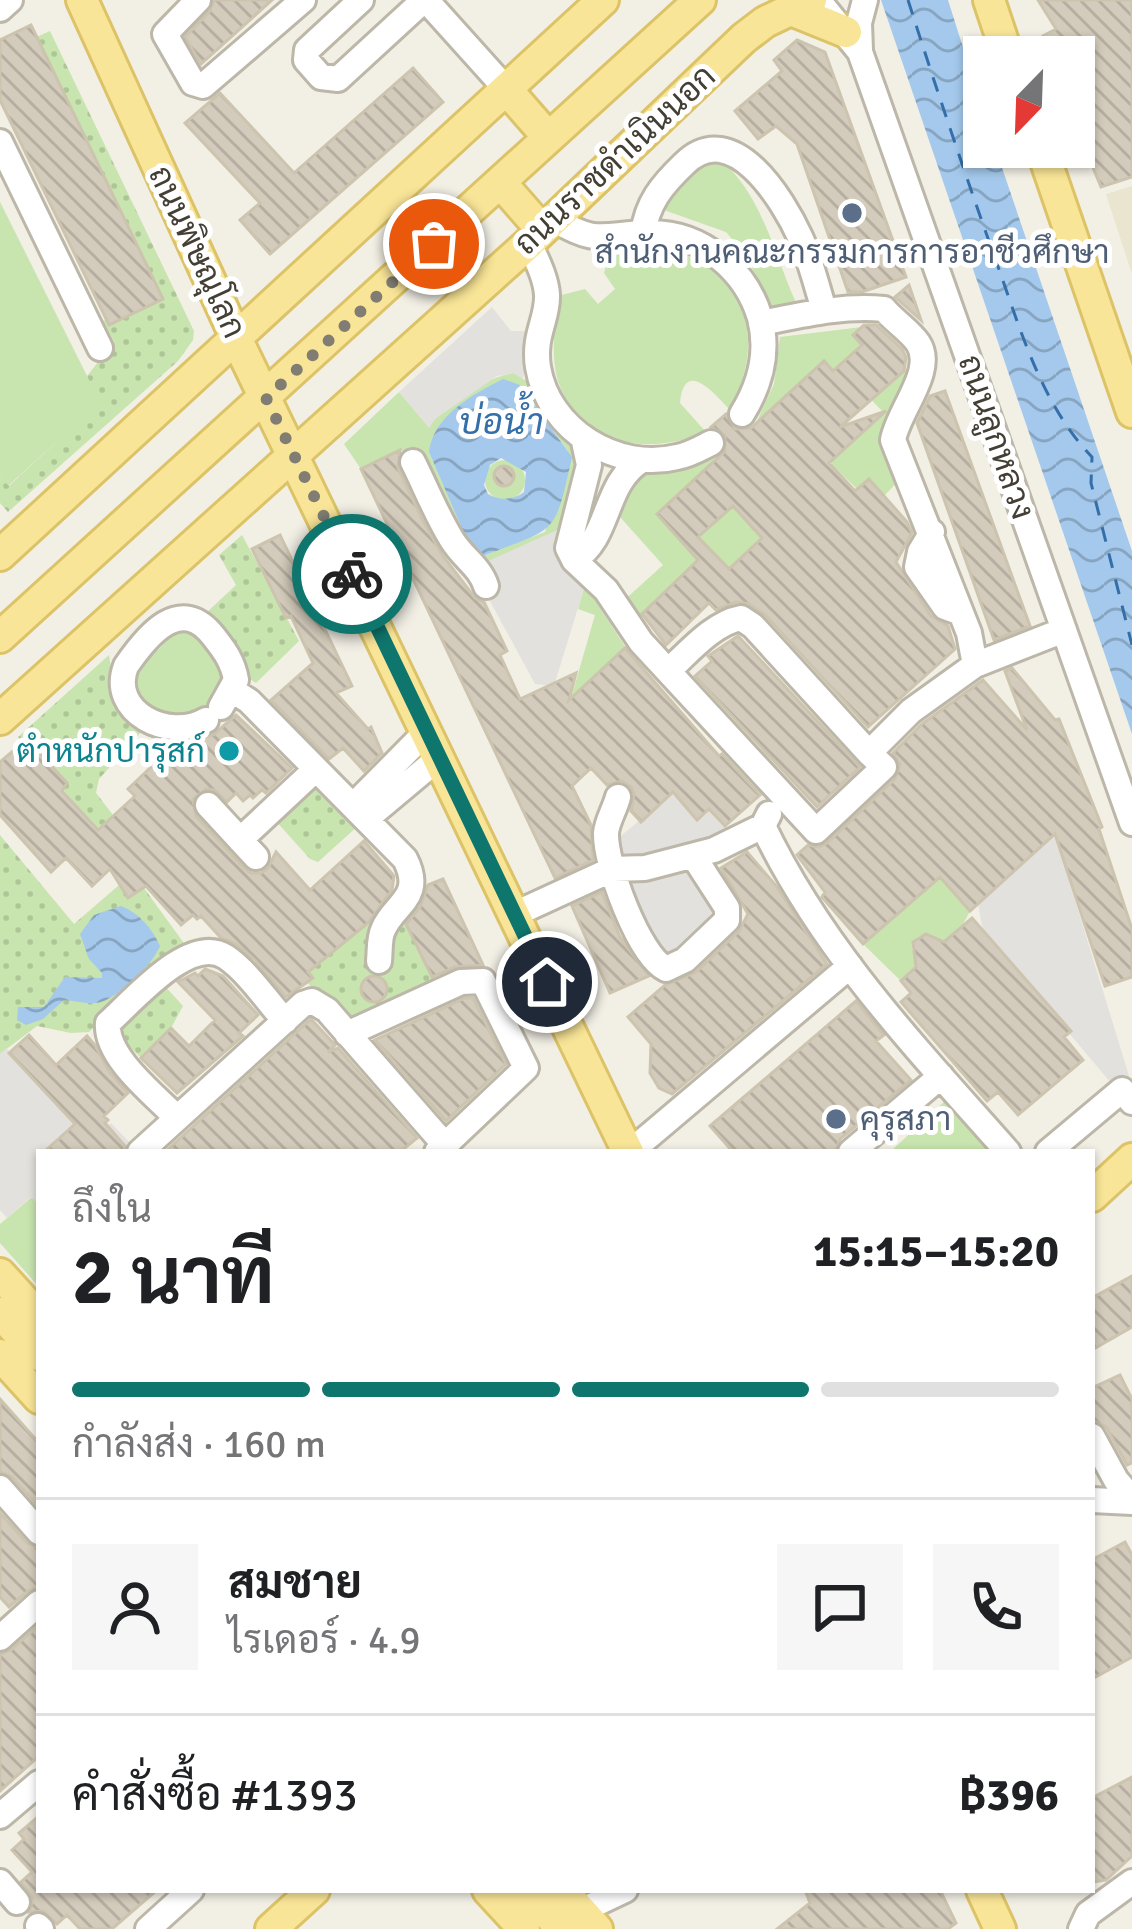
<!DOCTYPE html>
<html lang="th">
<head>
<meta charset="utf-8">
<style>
	body { margin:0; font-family:Signika,Sarabun,sans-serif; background:#f6f6f6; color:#202124; height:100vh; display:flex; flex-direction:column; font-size:45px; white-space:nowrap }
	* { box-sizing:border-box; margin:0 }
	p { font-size:39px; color:#757577 }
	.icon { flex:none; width:66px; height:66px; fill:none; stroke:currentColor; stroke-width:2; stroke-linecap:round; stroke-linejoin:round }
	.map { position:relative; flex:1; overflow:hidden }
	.panel { position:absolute; left:36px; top:1149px; width:1059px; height:744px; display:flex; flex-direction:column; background:#fff; border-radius:0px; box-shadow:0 3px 9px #0004 }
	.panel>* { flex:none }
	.needle { width:78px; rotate:203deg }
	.fabs { position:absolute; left:963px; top:36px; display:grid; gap:24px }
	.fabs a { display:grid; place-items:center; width:132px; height:132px; border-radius:0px; background:#fff; box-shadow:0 3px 9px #0004; font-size:60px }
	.pin { position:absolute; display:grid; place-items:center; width:102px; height:102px; color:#fff; margin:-51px; border:6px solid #fff; border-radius:50%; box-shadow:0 3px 12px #0007 }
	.courier { position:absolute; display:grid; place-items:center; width:120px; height:120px; margin:-60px; border:9px solid #0f766e; border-radius:50%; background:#fff; color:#222; box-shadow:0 3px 15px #0007 }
	.headline em { font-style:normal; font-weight:700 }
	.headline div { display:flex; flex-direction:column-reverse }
	.headline { display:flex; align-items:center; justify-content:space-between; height:204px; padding:0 36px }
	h1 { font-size:78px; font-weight:700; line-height:90px }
	.bar { display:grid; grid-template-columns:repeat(4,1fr); gap:18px 12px; align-content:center; height:144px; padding:0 36px }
	.bar i { height:15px; border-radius:9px; background:#e0e0e0 }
	.bar .selected { background:#0f766e }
	.bar p { grid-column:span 4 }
	.line { display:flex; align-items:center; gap:30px; padding:0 36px; border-top:3px solid #e0e0e0 }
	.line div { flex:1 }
	.round { display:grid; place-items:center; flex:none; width:126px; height:126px; border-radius:0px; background:#f6f6f6 }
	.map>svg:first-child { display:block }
	.education { fill:#eae5cf }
	.grass { fill:#c8e4af; fill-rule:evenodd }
	.garden { fill:url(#garden-dots) }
	.parking { fill:#e3e1dd }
	.water { fill:url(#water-waves); fill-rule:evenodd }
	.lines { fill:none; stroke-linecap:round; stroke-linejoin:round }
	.ferry { stroke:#346faa; stroke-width:3; stroke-dasharray:15 12; stroke-linecap:butt }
	.building { fill:url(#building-back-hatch); stroke:#cdc4af; stroke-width:3; fill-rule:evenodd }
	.minor-casing { stroke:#bcb7a8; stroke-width:30 }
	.major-casing { stroke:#ddc367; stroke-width:36 }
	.minor { stroke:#fff; stroke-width:24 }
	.major { stroke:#f9e597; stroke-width:30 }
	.done { stroke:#817d73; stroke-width:12; stroke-dasharray:0 21.6 }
	.route { stroke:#0f766e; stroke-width:15 }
	.service-dot { fill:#5c6f8a; stroke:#fff; stroke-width:4.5 }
	.culture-dot { fill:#0f9aa8; stroke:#fff; stroke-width:4.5 }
	.labels { text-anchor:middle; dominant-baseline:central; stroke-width:10; stroke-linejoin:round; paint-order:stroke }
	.street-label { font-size:33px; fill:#443f35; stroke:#fff }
	.service-label { font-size:33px; fill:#4e5e75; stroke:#fff }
	.culture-label { font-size:33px; fill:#0d838f; stroke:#fff; text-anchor:end }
	.water-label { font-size:36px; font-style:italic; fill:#346faa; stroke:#fff }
</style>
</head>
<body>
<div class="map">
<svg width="1132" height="1929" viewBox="0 0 1132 1929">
	<defs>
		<pattern id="garden-dots" width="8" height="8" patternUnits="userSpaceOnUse" patternTransform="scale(3)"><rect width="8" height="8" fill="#c8e4af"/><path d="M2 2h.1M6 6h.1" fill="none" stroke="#adc597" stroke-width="1.8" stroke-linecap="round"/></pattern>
		<pattern id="water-waves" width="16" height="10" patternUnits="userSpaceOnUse" patternTransform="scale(3)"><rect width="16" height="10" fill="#a4c9ec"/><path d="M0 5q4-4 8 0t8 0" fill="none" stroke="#87a5c0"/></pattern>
		<pattern id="building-back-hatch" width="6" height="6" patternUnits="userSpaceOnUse" patternTransform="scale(3)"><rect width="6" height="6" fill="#d3cbbb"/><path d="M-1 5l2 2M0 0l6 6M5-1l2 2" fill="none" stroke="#b6afa1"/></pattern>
	</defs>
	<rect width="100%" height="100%" fill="#f2efe5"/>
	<path class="education" d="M1132 186V274L1106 194Z"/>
	<path class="grass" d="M716 157C761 188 775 258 797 305L774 314 747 257 726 232 661 209 677 176Z
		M0 202 100 402 8 486 0 477Z
		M611 248C635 250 661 246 685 255 756 281 761 352 730 410 715 394 684 357 680 403L706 432C650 456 580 447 558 381 550 354 555 323 558 296L585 289 598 304 615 289 604 273Z
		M862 327 853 335 862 345 833 371 824 361 757 421 774 384 780 337Z
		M912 364 907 395 881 427 882 444 905 474 884 496 869 479 857 489 821 454 842 452 884 413 861 389 875 377 886 387Z
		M514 373 528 382 579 455 561 538 508 561H480L463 544 421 454 400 450 361 469 344 444 399 392 429 427C446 402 485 377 514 373ZM520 385 568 451 545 532 483 556 472 551 429 452Z
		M720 457 657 515 686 547 750 490 762 538 729 569 709 549 637 619 620 604 663 565 612 508 637 474 687 467Z
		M485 480a20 20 0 1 1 40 0a20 20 0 1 1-40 0Z
		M585 585 626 648 571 698 595 615 578 609Z
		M178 628 200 632 226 678 214 701 201 714 204 718 153 716 134 693 137 662 159 649Z
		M940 878 970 911 961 928 941 945 926 934 918 937 912 949 920 964 901 981 863 944Z
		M945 1101 991 1152H890Z
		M32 1197 39 1205V1287L0 1243V1224Z"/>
	<path class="garden" d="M50 31 194 331 193 340 178 361 8 512 0 503V477L9 486 99 402 87 376 114 342 103 321 154 295 30 40Z
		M242 535 299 641 256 683 245 676 204 615 236 585 219 555Z
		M109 655 114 687 141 732 99 779 96 793 113 815 97 829 18 737Z
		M319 782 359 825 318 862 310 859 275 820Z
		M0 835 74 924 133 873 186 946 89 1032 71 1033 37 1026 0 1054Z
		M392 887 436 985 367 1017 344 1021 298 973Z
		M163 984 183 1006 171 1028 141 1058 117 1034 118 1027Z"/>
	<path class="parking" d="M492 307 511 331H531L523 379 514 373 497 376 435 419 429 428 399 392Z
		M564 527 585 585 554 686 535 684 479 581 477 566Z
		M673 793 697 819 709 809 725 827 713 840 636 860 618 850 612 843Z
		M1055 835 1130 1079 1122 1090 1111 1083 983 931 978 904Z
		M690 865 722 919 682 955 655 956 623 878Z
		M6 1048 92 1141 111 1123 135 1148 130 1152H39V1205L31 1197 7 1218 0 1210V1054Z"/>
	<path class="water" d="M881 0H948L984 114V147H995L1132 551V734Z
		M503 379 520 385 572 457C554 537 558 527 483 556L472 552 429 452C433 416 473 394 503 379ZM501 458 526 472 524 492C514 500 499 501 488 494L484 485 490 465Z
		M121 906C139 913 152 928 160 946 152 965 123 993 104 1001 92 1006 77 1001 64 1000L43 1019 26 1025 17 1020 18 1007H44L65 977 102 978V973L89 959 80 934 94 915Z"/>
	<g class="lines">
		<path class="ferry" d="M908 0C936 88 965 174 996 261 1020 328 1041 404 1092 457L1091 483 1132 645"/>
	</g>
	<path class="building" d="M214 0H272L201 64 185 37 210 11Z
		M1038 0H1132V177L1101 187 1074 122V57H1053L1043 36 1056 29Z
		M31 25 163 299 109 325 0 100V40Z
		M797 40 825 52 906 277 862 292H848L797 144 776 126 758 139 735 111 782 71 774 60Z
		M413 68 443 102 270 254 240 220 260 203 185 123 220 93 294 173Z
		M909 285 921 320 895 297Z
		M864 325H876L902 349 906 357 904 371 840 427 886 411 829 463 855 491 869 479 907 522 912 533 896 562 931 616 948 626 955 649 868 727 765 615 749 604 736 602 716 610 709 603 666 645 642 614 698 560 657 514 725 451V435L711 427 726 414 735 429 751 428 824 361 833 371 862 345 853 335ZM733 506 762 538 729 569 698 537Z
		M945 391 1030 626 994 640 917 423 930 396Z
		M400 450 398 468 422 519 443 556 475 598 484 602 507 651 500 655 520 699 576 673 569 700 625 648 719 756 722 754 760 795 725 826 709 809 697 820 673 792 641 822 631 811 634 794 631 787 622 781 607 785 591 768 572 786 591 825 593 860 555 878 361 469Z
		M494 476a10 10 0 1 1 20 0a10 10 0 1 1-20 0Z
		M280 535 352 686 336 693 368 729 371 727 382 753 364 771 343 748 329 759 271 700 313 663 291 616 286 618 252 549Z
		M738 636 860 767 817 807 695 676 712 661 708 656Z
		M1012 668 1055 720 1059 719 1102 827 1099 829 1132 929V977L1105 986 1055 834 970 911 940 877 863 944 822 897 825 892 797 855 808 845 819 847 827 843 895 779 900 764 893 753 922 724 983 680 1027 730 1005 671Z
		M236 715 292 768 266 793 262 790 253 798 250 795 243 801 236 793 227 802 214 790 206 789 193 799 196 816 244 868 251 873H261L268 868 276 852 310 890 364 841 394 876 392 890 368 923 308 972 313 978 286 997 254 959 236 944 221 938 201 916 197 919 193 915 181 925 146 886 128 898 110 869 92 886 66 858 51 872 0 815V762L27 739 67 783 62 791 98 830 135 796 128 789 152 766 156 770 184 744 213 735Z
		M747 852 777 887 827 964 672 1094 659 1088 650 1073 651 1044 628 1017 665 985 696 972 739 931 748 914 721 868Z
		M443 879 483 965 455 967 432 977 406 924 420 907 428 885Z
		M602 892 620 937 649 976 610 993 572 906Z
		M972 918 1071 1031 1064 1037 1083 1060 1018 1115 998 1092 987 1101 901 1002 911 993 901 981 916 967 913 942 926 934 944 942Z
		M205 969 223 976 258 1015 239 1033 243 1036 177 1093 141 1058 171 1028 189 1046 215 1020 178 982 195 973 198 976Z
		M361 989a13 13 0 1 1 26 0a13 13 0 1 1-26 0Z
		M465 998H473L506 1064 446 1121 375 1040Z
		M856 1001 884 1035 876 1041 911 1080 840 1139 835 1152H733L710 1126Z
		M311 1019 335 1045 328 1052 338 1048 417 1138 400 1152H165Z
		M29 1035 56 1065 87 1036 95 1045 109 1071 128 1093 104 1116 108 1120 105 1123 125 1146 124 1152H44L75 1124 9 1053Z
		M1132 1276V1327L1092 1350V1298Z
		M1120 1375 1132 1399V1463L1127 1465 1106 1427 1092 1420V1388Z
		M0 1399 39 1443V1507L12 1477 0 1472Z
		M0 1513 27 1543 39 1548V1587L28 1591 9 1607 0 1597Z
		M1125 1542 1132 1555V1657L1092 1679V1560Z
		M39 1625V1756L0 1791V1654L11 1650Z
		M1132 1777V1856L1106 1880 1092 1882V1798Z
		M39 1816V1890H157L112 1929H80L67 1915 57 1924 43 1911 29 1912 33 1898 21 1882 32 1872 12 1850 24 1839 19 1833Z
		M805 1890H940L956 1923 948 1929H777L810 1903Z"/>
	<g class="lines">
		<g class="minor-casing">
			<path id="minor" d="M198 0 165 34 193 83 203 86 303 0
				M361 0 307 50 306 60 321 77 338 79 424 0
				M426 0 507 90
				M818 0 860 52 1132 823
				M0 9 10 0
				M860 50 859 23 865 0
				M0 142 100 348
				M554 219C599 247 604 233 651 233 702 233 746 270 760 318 769 353 760 385 742 414
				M643 234C647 203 662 185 684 164 732 116 783 199 801 239 811 262 817 287 824 310
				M529 243C536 259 546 277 547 295 548 319 533 335 538 367 548 430 617 472 677 457 689 455 701 448 711 443
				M761 323C802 315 842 305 884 309 894 321 910 331 918 343 936 370 898 411 893 440L969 633 975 665
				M583 437 589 465 568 548 574 560C611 538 603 483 642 460
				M413 462C426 488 437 516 452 540 463 558 480 567 486 586
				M932 532 920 552 917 567 945 607 961 613
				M574 560 606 590 641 642 816 831 884 767 869 753 911 711 975 665 1064 630
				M668 671C688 653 713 623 741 618L753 626 869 753
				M232 690 249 701 405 859C425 898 393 904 383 930 379 938 380 952 379 961
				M206 720C169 742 108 712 126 666 148 634 181 594 214 637 225 651 233 662 236 680L221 707
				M618 797C615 809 607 821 606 833 605 864 639 956 666 969L685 960 727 920V908L694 857
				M208 805 256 857
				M353 806 427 731
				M366 819 440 757
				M763 826C822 950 918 1050 1008 1152
				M240 840 316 769
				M515 914 613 869 645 868 714 850 763 826 769 814
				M347 1034 461 982 483 981 526 1068 445 1145
				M177 1118C155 1095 105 1057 108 1023 133 1001 190 933 226 957 248 972 267 1001 285 1021
				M140 1152 303 1004 312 1001 327 1010 445 1145 437 1152
				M630 1152 850 966
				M851 1152 941 1076
				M1048 1152 1122 1090 1132 1102
				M1092 1436 1116 1480 1132 1499
				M0 1488 39 1532
				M1092 1500 1132 1502
				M0 1638 39 1603
				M0 1816 39 1783
				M0 1882 17 1902
				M568 1917 625 1890
				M38 1926 41 1929
				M148 1929 191 1890
				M1081 1929 1088 1914 1132 1882"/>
		</g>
		<g class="major-casing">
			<path id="major" d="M82 0 236 338 628 1152
				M989 0 1008 57
				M789 9 846 32
				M507 90 548 137
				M1041 147 1132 412
				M500 182 542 230
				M0 555 603 0
				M0 637 700 0
				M0 719 529 243 744 38 765 22 811 0
				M1092 1196 1132 1159
				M0 1274 39 1317
				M0 1313 39 1355
				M0 1355 39 1398
				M488 1890 524 1929
				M526 1890 562 1929
				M562 1890 597 1929
				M982 1890 1000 1929
				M271 1929 314 1890"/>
		</g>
		<use href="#minor" class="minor"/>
		<use href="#major" class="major"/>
	</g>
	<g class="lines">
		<path class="done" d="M352 574 266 398 434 244"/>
		<path class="route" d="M352 574 547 982"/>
	</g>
	<g class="service-dot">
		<circle cx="852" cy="213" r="12"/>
		<circle cx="836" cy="1119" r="12"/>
	</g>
	<circle class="culture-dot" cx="229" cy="751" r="12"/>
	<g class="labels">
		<g class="street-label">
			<text transform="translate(615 160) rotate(-43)">ถนนราชดำเนินนอก</text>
			<text transform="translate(197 252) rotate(65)">ถนนพิษณุโลก</text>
			<text transform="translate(996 437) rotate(71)">ถนนลูกหลวง</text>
		</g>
		<g class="service-label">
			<text x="852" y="252">สำนักงานคณะกรรมการการอาชีวศึกษา</text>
			<text x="860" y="1119" text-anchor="start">คุรุสภา</text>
		</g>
		<g class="culture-label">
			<text x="205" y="751">ตำหนักปารุสก์</text>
		</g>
		<g class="water-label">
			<text x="501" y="422">บ่อน้ำ</text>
		</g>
	</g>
</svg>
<div class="fabs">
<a><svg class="needle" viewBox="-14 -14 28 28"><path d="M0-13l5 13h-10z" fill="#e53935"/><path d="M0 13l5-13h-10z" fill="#757577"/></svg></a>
</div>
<div class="pin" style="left:434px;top:244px;background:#ea580c"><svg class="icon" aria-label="bag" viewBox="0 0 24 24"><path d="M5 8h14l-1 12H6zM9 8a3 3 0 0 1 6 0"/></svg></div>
<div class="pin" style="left:547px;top:982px;background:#1f2937"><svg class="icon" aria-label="home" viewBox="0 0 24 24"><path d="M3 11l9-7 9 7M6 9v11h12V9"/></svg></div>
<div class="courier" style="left:352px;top:574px"><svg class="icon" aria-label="bike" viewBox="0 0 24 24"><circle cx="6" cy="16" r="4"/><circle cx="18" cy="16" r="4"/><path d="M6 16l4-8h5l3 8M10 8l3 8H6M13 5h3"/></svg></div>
<section class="panel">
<div class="headline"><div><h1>2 นาที</h1><p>ถึงใน</p></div><em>15:15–15:20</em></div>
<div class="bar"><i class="selected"></i><i class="selected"></i><i class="selected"></i><i></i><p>กำลังส่ง · 160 m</p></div>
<div class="line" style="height:216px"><a class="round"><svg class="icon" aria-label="person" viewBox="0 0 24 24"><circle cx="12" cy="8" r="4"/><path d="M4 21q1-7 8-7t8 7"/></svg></a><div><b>สมชาย</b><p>ไรเดอร์ · 4.9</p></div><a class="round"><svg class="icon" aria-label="chat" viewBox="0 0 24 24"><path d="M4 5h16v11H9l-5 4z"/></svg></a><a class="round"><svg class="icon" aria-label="phone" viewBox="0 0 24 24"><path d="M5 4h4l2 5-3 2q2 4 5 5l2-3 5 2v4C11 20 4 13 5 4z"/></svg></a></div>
<div class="line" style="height:156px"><div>คำสั่งซื้อ #1393</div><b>฿396</b></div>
</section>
</div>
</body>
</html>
